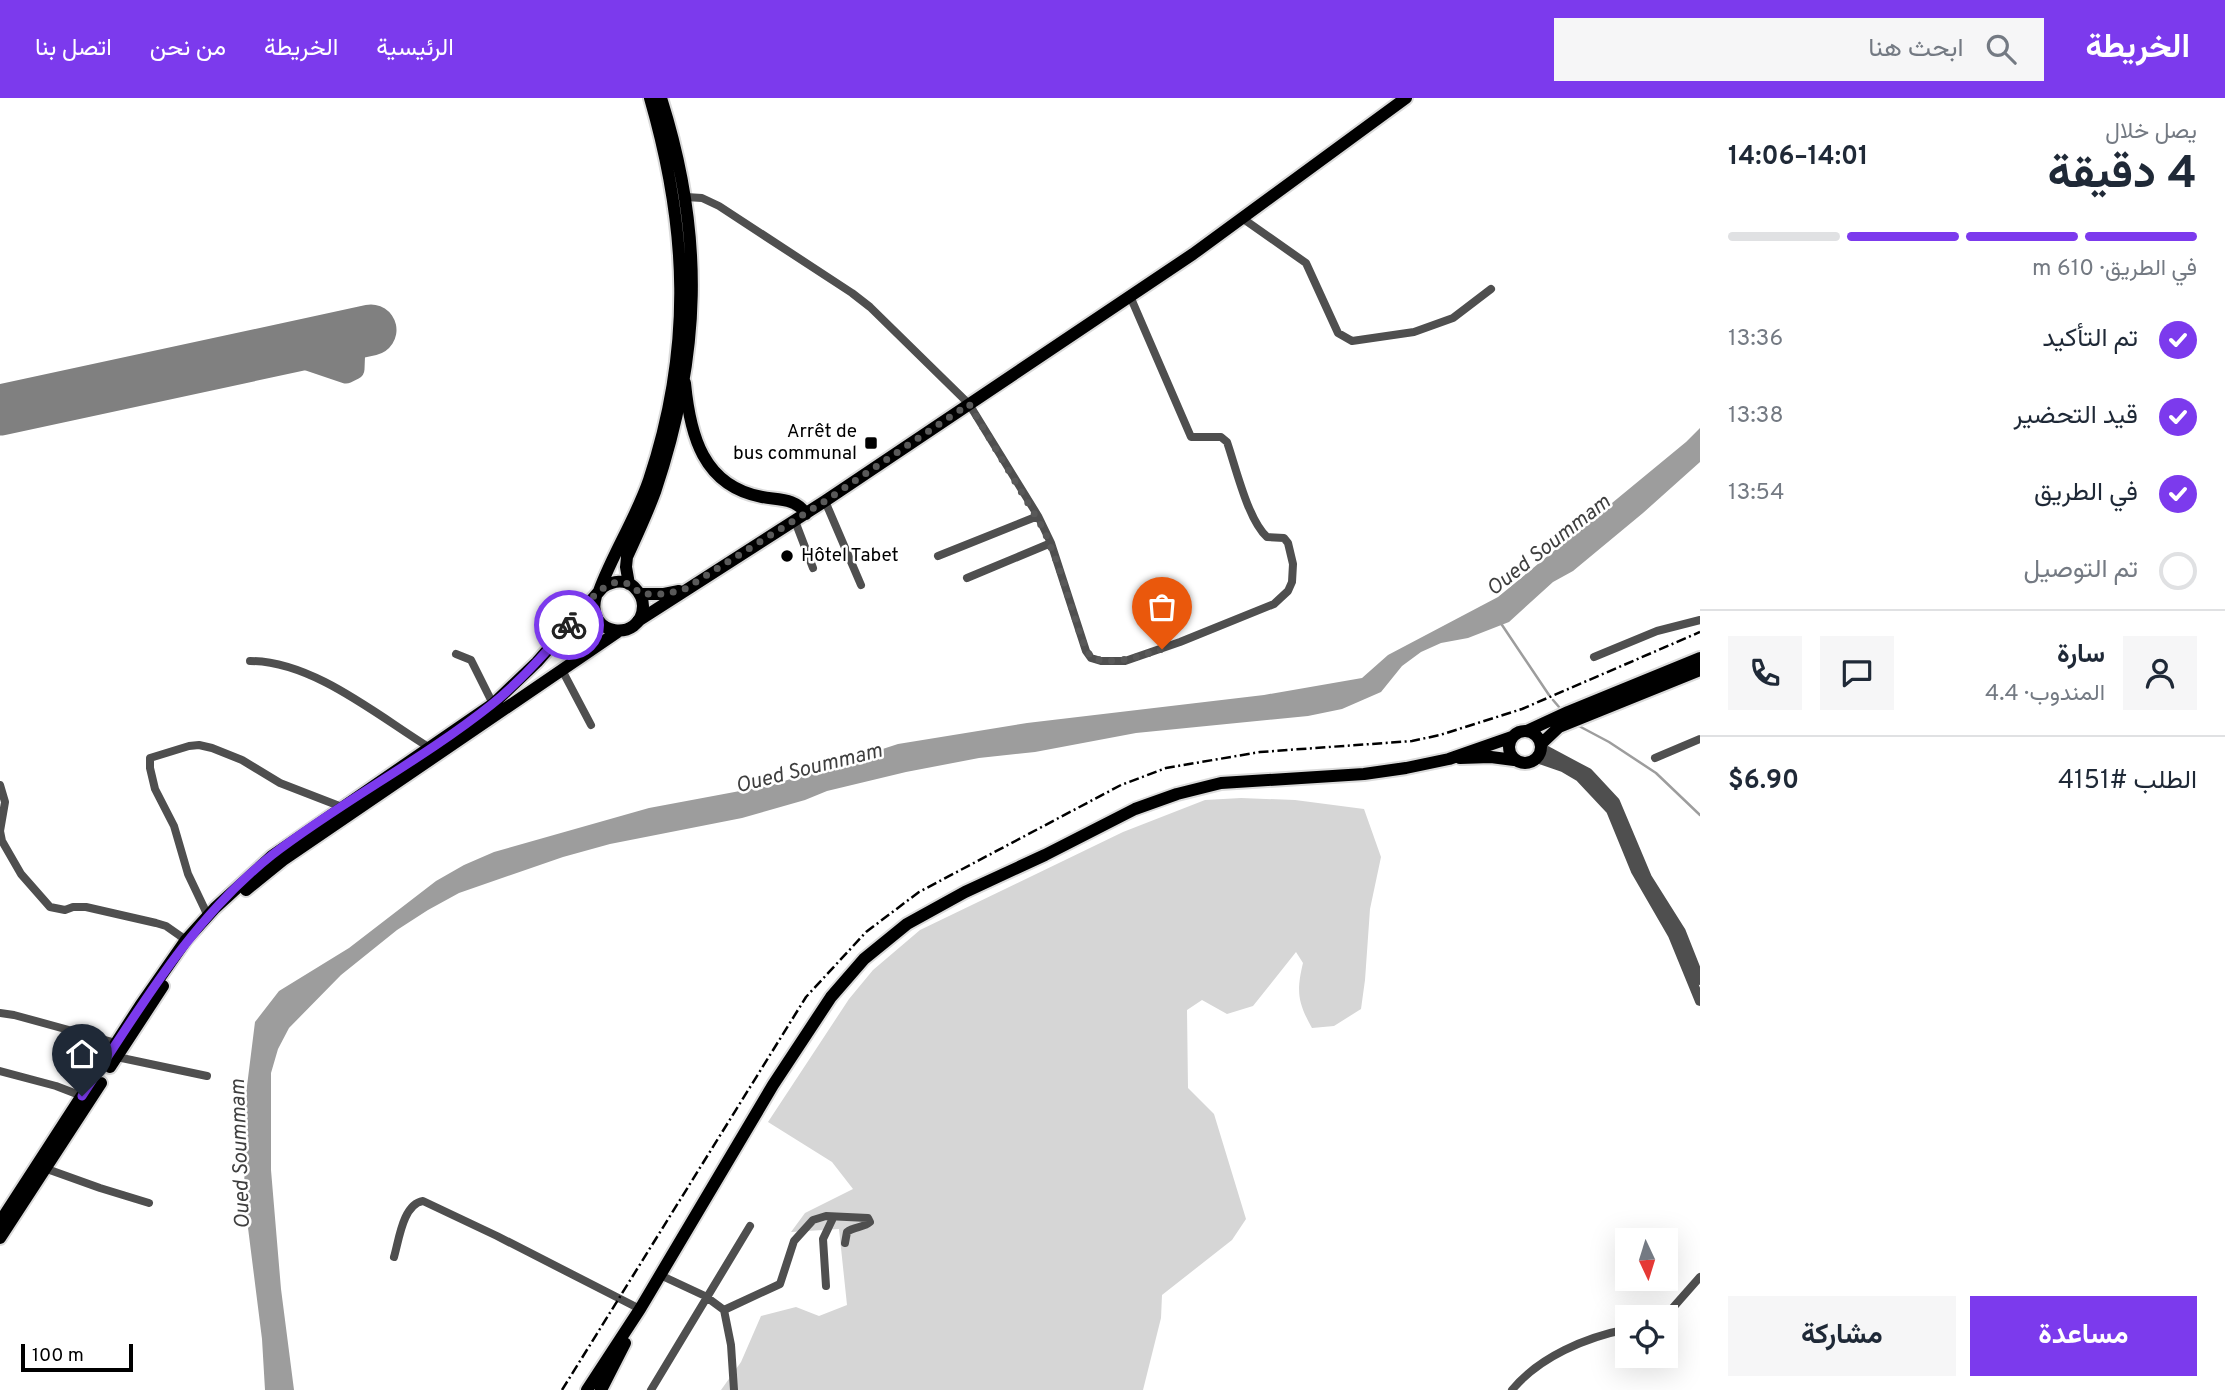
<!DOCTYPE html>
<html lang="ar">
<head>
<meta charset="utf-8">
<style>
	body { margin:0; font-family:Overpass,Vazirmatn,sans-serif; background:#f6f6f7; color:#1f2937; direction:rtl; height:100vh; display:flex; flex-direction:column; font-size:26px; white-space:nowrap }
	* { box-sizing:border-box; margin:0 }
	p { font-size:23px; color:#747a83 }
	.icon { flex:none; width:38px; height:38px; fill:none; stroke:currentColor; stroke-width:2; stroke-linecap:round; stroke-linejoin:round }
	.map { position:relative; flex:1; overflow:hidden; direction:ltr }
	.sheet { display:flex; flex-direction:column; background:#fff; width:525px }
	.sheet>* { flex:none }
	.needle { width:46px; rotate:176deg }
	.controls { position:absolute; left:1615px; top:1130px; display:grid; gap:14px }
	.controls a { display:grid; place-items:center; width:63px; height:63px; border-radius:0px; background:#fff; box-shadow:0 7px 28px #0002; font-size:35px }
	.scale { position:absolute; left:21px; bottom:18px; width:112px; box-sizing:border-box; padding-left:7px; border:4px solid #000; border-top:0; font-size:19px; line-height:24px; white-space:nowrap; color:#000; -webkit-text-stroke:5px #fff; paint-order:stroke }
	.pin { position:absolute; display:grid; place-items:center; width:60px; height:60px; color:#fff; margin:-72px -30px; border-radius:50% 50% 50% 0; rotate:-45deg; box-shadow:0 0 7px #0007 }
	.pin .icon { rotate:45deg }
	.courier { position:absolute; display:grid; place-items:center; width:70px; height:70px; margin:-35px; border:5px solid #7c3aed; border-radius:50%; background:#fff; color:#222; box-shadow:0 2px 9px #0007 }
	.head em { font-style:normal; font-weight:700 }
	.head div { display:flex; flex-direction:column-reverse }
	.head { display:flex; align-items:center; justify-content:space-between; height:119px; padding:0 28px }
	h1 { font-size:46px; font-weight:700; line-height:52px }
	.bar { display:grid; grid-template-columns:repeat(4,1fr); gap:10px 7px; align-content:center; height:84px; padding:0 28px }
	.bar i { height:9px; border-radius:5px; background:#e0e1e3 }
	.bar .active { background:#7c3aed }
	.bar p { grid-column:span 4 }
	.line { display:flex; align-items:center; gap:18px; padding:0 28px; border-top:2px solid #e0e1e3 }
	.line div { flex:1 }
	.round { display:grid; place-items:center; flex:none; width:74px; height:74px; border-radius:0px; background:#f6f6f7 }
	ol { padding:0 28px; list-style:none }
	li { display:flex; align-items:center; gap:21px; height:77px }
	li p { margin-inline-start:auto }
	li .icon { padding:7px; border-radius:50%; background:#7c3aed; color:#fff; stroke-width:4 }
	li:last-child { color:#747a83 }
	li i { width:38px; height:38px; border:4px solid #e0e1e3; border-radius:50% }
	.button { display:flex; gap:14px; margin-top:auto; padding:14px 28px }
	.button a { flex:1; height:80px; border-radius:0px; background:#7c3aed; color:#fff; font-size:28px; font-weight:700; line-height:80px; text-align:center }
	.button a+a { background:#f6f6f7; color:#1f2937 }
	header { display:flex; align-items:center; gap:42px; box-sizing:border-box; height:98px; padding:0 35px; background:#7c3aed; color:#fff }
	header strong { font-size:33px }
	nav { display:flex; gap:38px; margin-inline-start:auto; font-size:24px }
	.search { width:490px; height:63px; background:#f6f6f7; display:flex; align-items:center; gap:18px; box-sizing:border-box; padding:0 24px; border-radius:0px; color:#747a83; font-size:26px }
	main { display:flex; flex:1; min-height:0 }
	.map>svg:first-child { display:block }
	.green { fill:#d6d6d6 }
	.water { fill:#9d9d9d }
	.lines { fill:none; stroke-linecap:round; stroke-linejoin:round }
	.stream { stroke:#9d9d9d; stroke-width:2.5 }
	.taxiway { stroke:#808080; stroke-width:21 }
	.runway { stroke:#808080; stroke-width:51 }
	.primary-casing { stroke:#dbdbdb; stroke-width:16 }
	.trunk-casing { stroke:#dbdbdb; stroke-width:16 }
	.minor { stroke:#4f4f4f; stroke-width:8 }
	.tertiary { stroke:#4f4f4f; stroke-width:10 }
	.primary { stroke:#000; stroke-width:12 }
	.trunk { stroke:#000; stroke-width:12 }
	.rail { stroke:#000; stroke-width:2.5; stroke-dasharray:10 3.5 2 3.5; stroke-linecap:butt }
	.done { stroke:#595959; stroke-width:7; stroke-dasharray:0 12.6 }
	.route { stroke:#7c3aed; stroke-width:9 }
	.poi-dot { fill:#000; stroke:#fff; stroke-width:2.5 }
	.labels { text-anchor:middle; dominant-baseline:central; stroke-width:5; stroke-linejoin:round; paint-order:stroke }
	.poi-label { font-size:19px; fill:#000; stroke:#fff; text-anchor:end }
	.water-label { font-size:21px; font-style:italic; fill:#3e3e3e; stroke:#fff }
</style>
</head>
<body>
<header>
<strong>الخريطة</strong>
<div class="search"><svg class="icon" aria-label="search" viewBox="0 0 24 24"><circle cx="10" cy="10" r="6"/><path d="M15 15l6 6"/></svg>ابحث هنا</div>
<nav><a>الرئيسية</a><a>الخريطة</a><a>من نحن</a><a>اتصل بنا</a></nav>
</header>
<main>
<section class="sheet">
<div class="head"><div><h1>4 دقيقة</h1><p>يصل خلال</p></div><em>14:01–14:06</em></div>
<div class="bar"><i class="active"></i><i class="active"></i><i class="active"></i><i></i><p>في الطريق · 610 m</p></div>
<ol>
<li><svg class="icon" aria-label="check" viewBox="0 0 24 24"><path d="M5 12l5 5 9-10"/></svg>تم التأكيد<p>13:36</p></li>
<li><svg class="icon" aria-label="check" viewBox="0 0 24 24"><path d="M5 12l5 5 9-10"/></svg>قيد التحضير<p>13:38</p></li>
<li><svg class="icon" aria-label="check" viewBox="0 0 24 24"><path d="M5 12l5 5 9-10"/></svg>في الطريق<p>13:54</p></li>
<li><i></i>تم التوصيل</li>
</ol>
<div class="line" style="height:126px"><a class="round"><svg class="icon" aria-label="person" viewBox="0 0 24 24"><circle cx="12" cy="8" r="4"/><path d="M4 21q1-7 8-7t8 7"/></svg></a><div><b>سارة</b><p>المندوب · 4.4</p></div><a class="round"><svg class="icon" aria-label="chat" viewBox="0 0 24 24"><path d="M4 5h16v11H9l-5 4z"/></svg></a><a class="round"><svg class="icon" aria-label="phone" viewBox="0 0 24 24"><path d="M5 4h4l2 5-3 2q2 4 5 5l2-3 5 2v4C11 20 4 13 5 4z"/></svg></a></div>
<div class="line" style="height:91px"><div>الطلب #4151</div><b>$6.90</b></div>
<div class="button"><a>مساعدة</a><a>مشاركة</a></div>
</section>
<div class="map">
<svg width="1700" height="1292" viewBox="0 0 1700 1292">
	<rect width="100%" height="100%" fill="#fff"/>
	<path class="green" d="M1241 700 1295 702 1364 711 1381 759 1370 811 1365 882 1361 911 1334 928 1312 930C1298 905 1296 894 1303 865L1296 854 1253 908 1227 916 1202 902 1187 912 1188 990 1214 1016 1246 1121 1232 1142 1162 1197 1161 1220 1143 1292H721L741 1264 761 1218 796 1209 819 1218 847 1207 839 1131 791 1134 805 1115 853 1091 832 1064 768 1024 849 901 873 872 920 832 1123 734 1205 702Z"/>
	<path class="water" d="M1700 330V364L1643 415 1573 473 1553 484 1509 524 1468 540 1441 545 1421 554 1402 568 1381 594 1342 611 1308 618 1136 635 1035 654 979 660 906 674 827 693 805 702 742 720 610 746 563 759 459 795 428 812 397 832 341 877 289 930 278 951 271 975V1072L281 1191 294 1292H265L262 1241 244 1098 246 996 255 924 279 893 349 850 436 783 464 767 494 754 649 710 772 687 898 646 1027 625 1264 597 1362 580 1388 557 1498 499 1686 344Z"/>
	<g class="lines">
		<path class="stream" d="M1500 524 1549 597
			M1553 602 1559 609
			M1577 627 1609 644 1656 675 1700 717"/>
		<path class="taxiway" d="M278 252 346 275 354 271 355 246 352 236"/>
		<path class="runway" d="M0 312 371 232"/>
		<g class="primary-casing">
			<path id="primary" d="M685 285C690 337 703 388 762 399 779 402 796 400 806 416
				M640 496H664L679 493
				M638 523 825 403 1193 156 1406 0"/>
		</g>
		<g class="trunk-casing">
			<path id="trunk" d="M629 486 626 469 627 459C637 437 647 416 655 394 701 257 705 138 661 0
				M599 493C613 455 636 420 649 382 693 250 688 131 650 0
				M1509 649a16 16 0 1 1 32 0a16 16 0 1 1-32 0Z
				M1527 633 1568 614 1700 560
				M1541 646 1559 629 1700 572
				M1460 660 1491 659 1514 662
				M246 792 283 762 619 533
				M110 969 163 888
				M0 1124 140 908 186 842 215 810 272 758 493 606 537 564 603 489C613 483 625 481 634 489 639 494 643 501 643 508 642 545 584 539 596 498
				M0 1140 101 985
				M587 1292 640 1211 773 987 831 899 864 861 907 826 965 794 1045 757 1135 711 1177 696 1221 685 1364 676 1406 670 1449 661 1512 639
				M601 1292 625 1245"/>
		</g>
		<path class="minor" d="M686 99 702 100 719 108 852 195 870 209 969 306 1038 418 1051 445 1086 553 1091 560 1101 563H1125L1180 544 1274 506 1288 493 1292 484 1293 466 1288 445 1284 440 1267 439C1248 422 1236 370 1227 344L1221 339H1191L1130 198
			M1242 120 1306 165 1338 235 1352 243 1414 234 1453 220 1491 191
			M825 403 861 487
			M795 423 813 470
			M938 458 1038 418
			M967 480 1051 445
			M456 556 471 562 493 606
			M1594 559 1657 533 1700 522
			M250 563C313 563 378 618 430 650
			M562 572 591 627
			M1655 660 1700 641
			M0 687 5 704 0 733 2 743 21 776 50 809 65 812 73 809H86L156 825 166 828 186 842
			M208 818 188 776 174 728 155 691 150 670V660L189 648 199 647 212 650 242 662 280 685 342 709
			M0 915 14 917 116 945
			M117 959 207 978
			M0 973 56 988 82 998
			M47 1071 100 1090 149 1105
			M394 1159C399 1142 403 1106 423 1103L497 1138 640 1211
			M660 1177 705 1198 724 1212 731 1247 734 1292
			M826 1188 823 1141 833 1120
			M724 1212 780 1186 794 1143 813 1122 826 1118 868 1120 870 1124C864 1130 854 1128 847 1134L845 1145
			M1660 1220 1670 1213 1700 1179
			M651 1292 750 1128
			M1512 1292C1539 1259 1586 1239 1628 1231"/>
		<path class="tertiary" d="M1541 650 1588 675 1615 704 1647 780 1681 834 1700 882
			M1537 660 1563 669 1580 679 1611 712 1636 773 1673 837 1700 903"/>
		<use href="#primary" class="primary"/>
		<use href="#trunk" class="trunk"/>
		<path class="rail" d="M562 1292 806 899 866 834 919 794 1121 687 1166 670 1260 654 1412 643 1440 637 1522 611 1700 534"/>
	</g>
	<g class="lines">
		<path class="done" d="M569 527C586 507 614 463 640 496H664L683 492 825 403 969 306 1044 432 1058 467 1082 542 1091 560C1117 567 1137 559 1162 551"/>
		<path class="route" d="M82 998C139 912 190 822 272 757 342 703 422 662 491 607 521 583 545 556 569 527"/>
	</g>
	<g class="poi-dot">
		<rect x="864" y="338" width="14" height="14" rx="3.5"/>
		<circle cx="787" cy="458" r="7"/>
	</g>
	<g class="labels">
		<g class="poi-label">
			<text x="857" y="334">Arrêt de<tspan x="857" dy="22">bus communal</tspan></text>
			<text x="801" y="458" text-anchor="start">Hôtel Tabet</text>
		</g>
		<g class="water-label">
			<text transform="translate(1549 448) rotate(-38)">Oued Soummam</text>
			<text transform="translate(809 671) rotate(-14)">Oued Soummam</text>
			<text transform="translate(241 1056) rotate(-92)">Oued Soummam</text>
		</g>
	</g>
</svg>
<div class="controls">
<a><svg class="needle" viewBox="-14 -14 28 28"><path d="M0-13l5 13h-10z" fill="#e53935"/><path d="M0 13l5-13h-10z" fill="#747a83"/></svg></a>
<a><svg class="icon" aria-label="locate" viewBox="0 0 24 24"><circle cx="12" cy="12" r="6"/><path d="M12 2v4M12 18v4M2 12h4M18 12h4"/></svg></a>
</div>
<div class="scale">100 m</div>
<div class="pin" style="left:1162px;top:551px;background:#ea580c"><svg class="icon" aria-label="bag" viewBox="0 0 24 24"><path d="M5 8h14l-1 12H6zM9 8a3 3 0 0 1 6 0"/></svg></div>
<div class="pin" style="left:82px;top:998px;background:#1f2937"><svg class="icon" aria-label="home" viewBox="0 0 24 24"><path d="M3 11l9-7 9 7M6 9v11h12V9"/></svg></div>
<div class="courier" style="left:569px;top:527px"><svg class="icon" aria-label="bike" viewBox="0 0 24 24"><circle cx="6" cy="16" r="4"/><circle cx="18" cy="16" r="4"/><path d="M6 16l4-8h5l3 8M10 8l3 8H6M13 5h3"/></svg></div>
</div>
</main>
</body>
</html>
